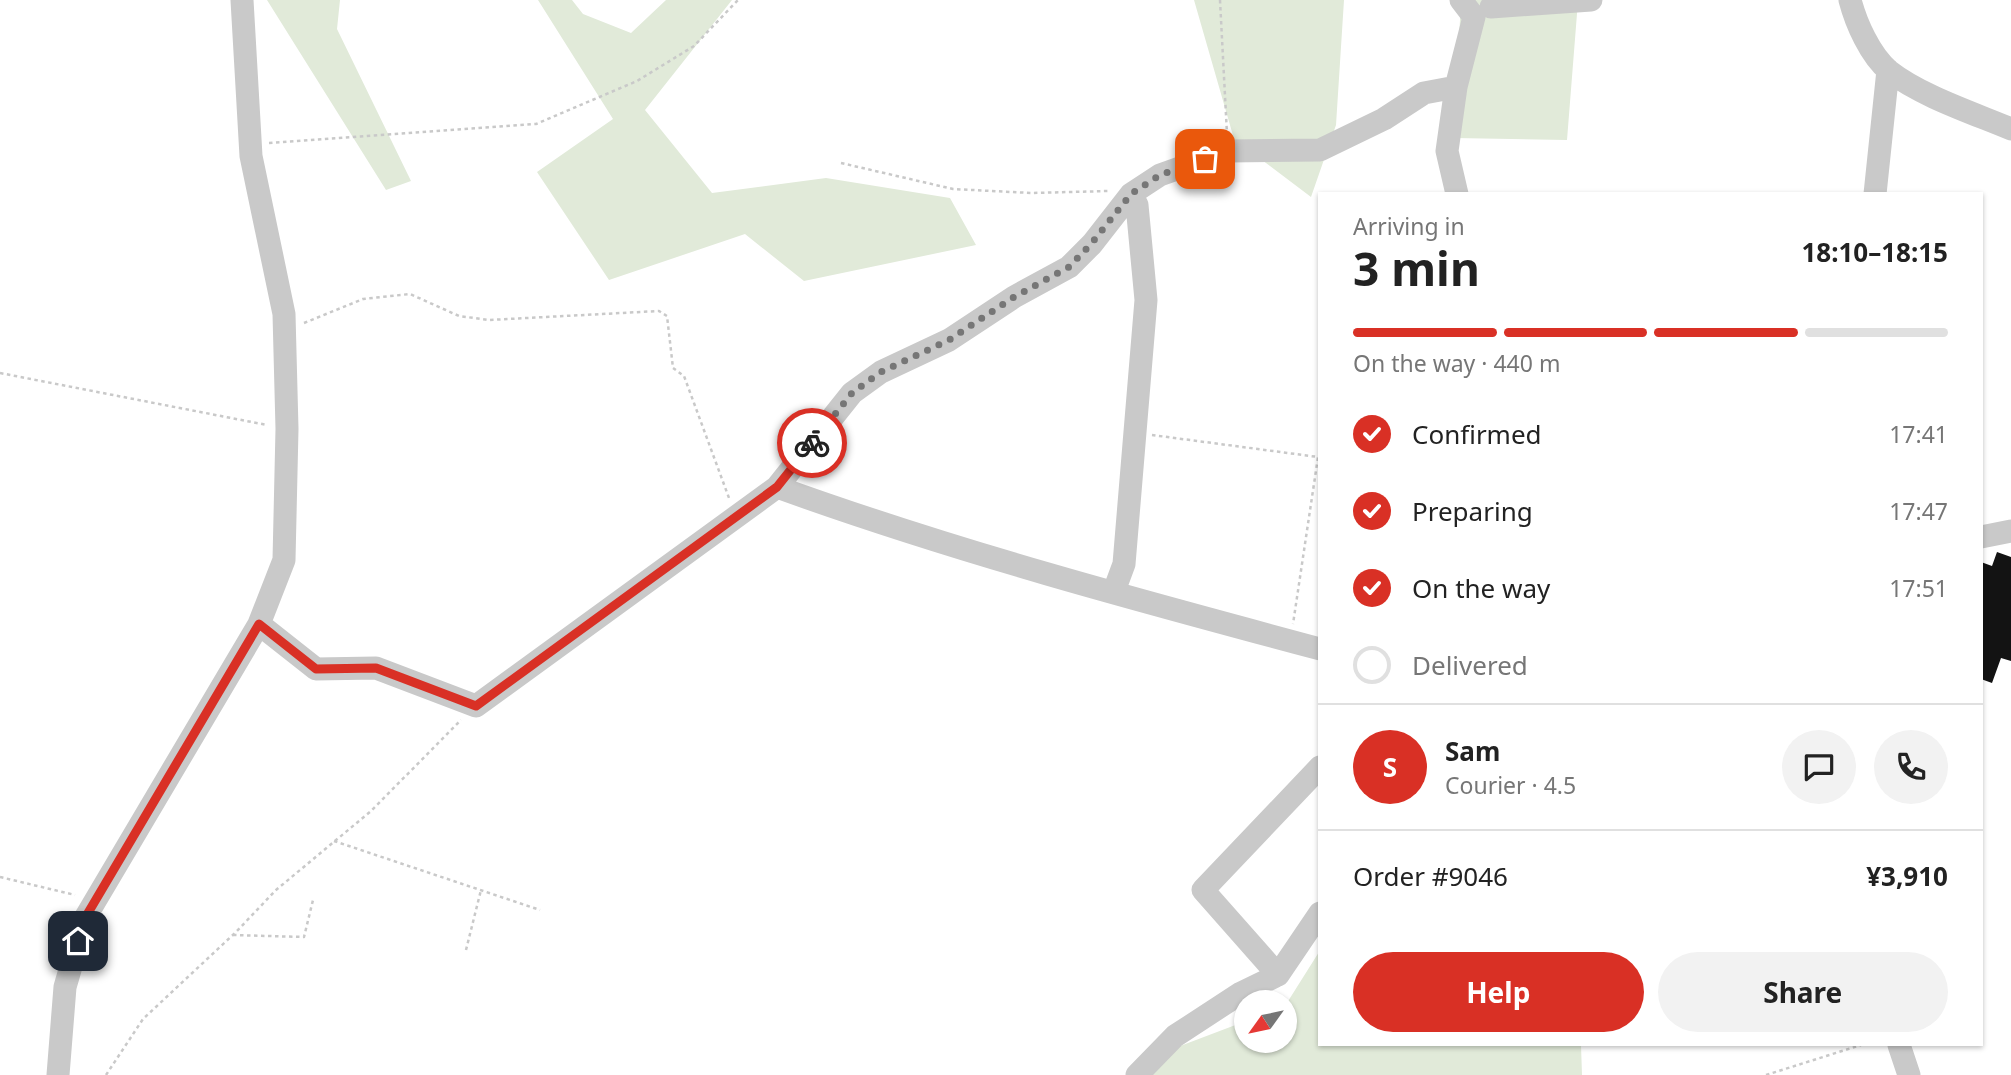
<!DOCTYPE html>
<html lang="en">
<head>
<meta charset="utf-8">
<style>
	body { margin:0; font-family:"Noto Sans",sans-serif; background:#f2f2f2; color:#222; height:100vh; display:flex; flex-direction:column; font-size:26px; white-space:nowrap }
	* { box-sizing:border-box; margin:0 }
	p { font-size:23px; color:#767676 }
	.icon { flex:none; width:38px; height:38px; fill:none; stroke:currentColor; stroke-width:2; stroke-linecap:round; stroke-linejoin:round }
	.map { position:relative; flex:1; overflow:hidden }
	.panel { position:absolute; left:1318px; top:192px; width:665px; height:854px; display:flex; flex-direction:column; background:#fff; border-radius:0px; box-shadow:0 2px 5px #0004 }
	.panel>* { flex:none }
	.needle { width:46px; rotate:237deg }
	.controls { position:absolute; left:1234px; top:990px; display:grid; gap:14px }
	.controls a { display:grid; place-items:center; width:63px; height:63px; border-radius:50%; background:#fff; box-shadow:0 2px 5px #0004; font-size:35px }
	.pin { position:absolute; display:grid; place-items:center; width:60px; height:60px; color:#fff; margin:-30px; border-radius:14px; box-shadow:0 4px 10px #0006 }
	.courier { position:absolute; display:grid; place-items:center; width:70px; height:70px; margin:-35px; border:5px solid #d93025; border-radius:50%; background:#fff; color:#222; box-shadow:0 2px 9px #0007 }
	.overview em { font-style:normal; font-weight:700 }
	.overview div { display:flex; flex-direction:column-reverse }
	.overview { display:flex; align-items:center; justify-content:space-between; height:119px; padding:0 35px }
	h1 { font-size:46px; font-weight:700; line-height:52px }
	.bar { display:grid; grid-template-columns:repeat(4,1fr); gap:10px 7px; align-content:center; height:84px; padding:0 35px }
	.bar i { height:9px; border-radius:5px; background:#e0e0e0 }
	.bar .selected { background:#d93025 }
	.bar p { grid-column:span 4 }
	.line { display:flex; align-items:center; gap:18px; padding:0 35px; border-top:2px solid #e0e0e0 }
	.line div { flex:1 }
	.round { display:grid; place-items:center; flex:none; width:74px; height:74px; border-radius:37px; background:#f2f2f2 }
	ol { padding:0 35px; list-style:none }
	li { display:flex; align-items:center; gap:21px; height:77px }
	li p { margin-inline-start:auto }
	li .icon { padding:7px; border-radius:50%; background:#d93025; color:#fff; stroke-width:4 }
	li:last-child { color:#767676 }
	li i { width:38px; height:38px; border:4px solid #e0e0e0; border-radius:50% }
	.cta { display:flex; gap:14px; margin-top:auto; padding:14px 35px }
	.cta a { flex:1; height:80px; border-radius:42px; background:#d93025; color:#fff; font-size:28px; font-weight:700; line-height:80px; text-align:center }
	.cta a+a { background:#f2f2f2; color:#222 }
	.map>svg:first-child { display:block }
	.green { fill:#e1ead9 }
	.building { fill:#131313 }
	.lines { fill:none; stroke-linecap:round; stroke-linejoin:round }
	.path { stroke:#c9c9c9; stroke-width:2.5; stroke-dasharray:3.5 3.5; stroke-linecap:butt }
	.minor { stroke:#c9c9c9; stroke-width:23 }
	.done { stroke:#767676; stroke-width:7; stroke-dasharray:0 12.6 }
	.route { stroke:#d93025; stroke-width:9 }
</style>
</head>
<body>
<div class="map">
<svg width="2011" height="1075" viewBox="0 0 2011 1075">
	<rect width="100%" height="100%" fill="#fff"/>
	<path class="green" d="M267 0H340L337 29 411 181 386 190Z
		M538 0H572L583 14 631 33 666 0H732L645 110 712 193 826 178 950 198 976 245 804 281 745 234 609 280 537 172 613 119Z
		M1194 0H1344L1336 125 1311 197 1234 139Z
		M1461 0H1587L1578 1 1567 140 1454 138Z
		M1319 952 1320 1045H1581L1582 1075H1143L1167 1051 1246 1021V1041H1284L1285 1006Z"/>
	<path class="building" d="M1997 552 2011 557V661L2001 658 1992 683 1981 679V562L1992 566Z"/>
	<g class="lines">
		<path class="path" d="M1220 0 1227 134
			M269 143 536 124 637 81 694 46 738 0
			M841 163 953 189 1031 193 1108 191
			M304 323 363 299 410 294 459 316 489 320 659 311 667 316 673 368 684 376 729 498
			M0 373 267 425
			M1152 435 1318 457 1293 624
			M334 841 540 910
			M0 877 75 895
			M233 935 304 937 313 900
			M466 950 481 890
			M106 1075 143 1019 236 932 276 890 371 811 461 720
			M1766 1075 1861 1045"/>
		<path class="minor" d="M1850 0C1856 23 1870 55 1889 71 1921 96 1973 113 2011 129
			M1491 7 1591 0
			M1457 194 1447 151 1456 87 1474 17 1461 0
			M1875 194 1888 70
			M777 487C954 551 1137 600 1320 649
			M1981 537 2011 531
			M1114 591 1124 564 1146 300 1137 205 1131 194
			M259 624 316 669 376 668 476 706 777 487 852 393 881 372 949 340 1014 297 1069 267 1092 244 1131 194 1160 175 1227 151 1320 150 1384 119 1424 93 1456 87
			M1278 975 1203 890 1320 767
			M1899 1045 1909 1075
			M58 1075 65 987 85 918 259 624 284 560 287 429 284 314 251 156 242 0
			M1137 1075 1175 1036 1241 993 1278 975 1320 913"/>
	</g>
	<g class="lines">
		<path class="done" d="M812 443 852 393 867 382 881 372 949 340 1014 297 1069 267 1091 244 1131 194 1160 175 1205 159"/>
		<path class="route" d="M78 941 85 918 259 624 316 669 376 668 476 706 777 487 812 443"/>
	</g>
</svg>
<div class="controls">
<a><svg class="needle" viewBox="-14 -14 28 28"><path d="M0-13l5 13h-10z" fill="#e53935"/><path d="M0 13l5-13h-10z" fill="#767676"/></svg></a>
</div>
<div class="pin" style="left:1205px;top:159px;background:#ea580c"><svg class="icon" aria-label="bag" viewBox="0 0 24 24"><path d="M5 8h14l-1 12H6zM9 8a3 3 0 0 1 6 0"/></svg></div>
<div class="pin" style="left:78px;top:941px;background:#1f2937"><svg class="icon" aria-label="home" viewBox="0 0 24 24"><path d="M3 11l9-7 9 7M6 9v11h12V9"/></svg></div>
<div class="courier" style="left:812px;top:443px"><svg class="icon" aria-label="bike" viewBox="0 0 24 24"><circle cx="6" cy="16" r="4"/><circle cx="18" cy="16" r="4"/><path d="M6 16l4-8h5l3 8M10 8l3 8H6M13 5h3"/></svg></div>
<section class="panel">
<div class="overview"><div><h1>3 min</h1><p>Arriving in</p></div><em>18:10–18:15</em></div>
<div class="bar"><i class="selected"></i><i class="selected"></i><i class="selected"></i><i></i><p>On the way · 440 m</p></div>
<ol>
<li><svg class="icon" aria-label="check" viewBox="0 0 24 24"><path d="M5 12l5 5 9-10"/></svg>Confirmed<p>17:41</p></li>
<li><svg class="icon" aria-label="check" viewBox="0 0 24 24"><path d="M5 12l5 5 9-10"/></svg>Preparing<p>17:47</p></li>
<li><svg class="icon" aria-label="check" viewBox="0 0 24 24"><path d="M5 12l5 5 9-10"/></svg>On the way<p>17:51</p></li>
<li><i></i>Delivered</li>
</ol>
<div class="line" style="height:126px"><b class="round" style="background:#d93025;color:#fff">S</b><div><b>Sam</b><p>Courier · 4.5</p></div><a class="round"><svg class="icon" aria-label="chat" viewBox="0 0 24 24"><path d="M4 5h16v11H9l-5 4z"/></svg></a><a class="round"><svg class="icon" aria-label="phone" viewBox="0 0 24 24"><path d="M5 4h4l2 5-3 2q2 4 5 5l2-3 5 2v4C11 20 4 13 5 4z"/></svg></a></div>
<div class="line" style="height:91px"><div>Order #9046</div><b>¥3,910</b></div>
<div class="cta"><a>Help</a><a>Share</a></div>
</section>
</div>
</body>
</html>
